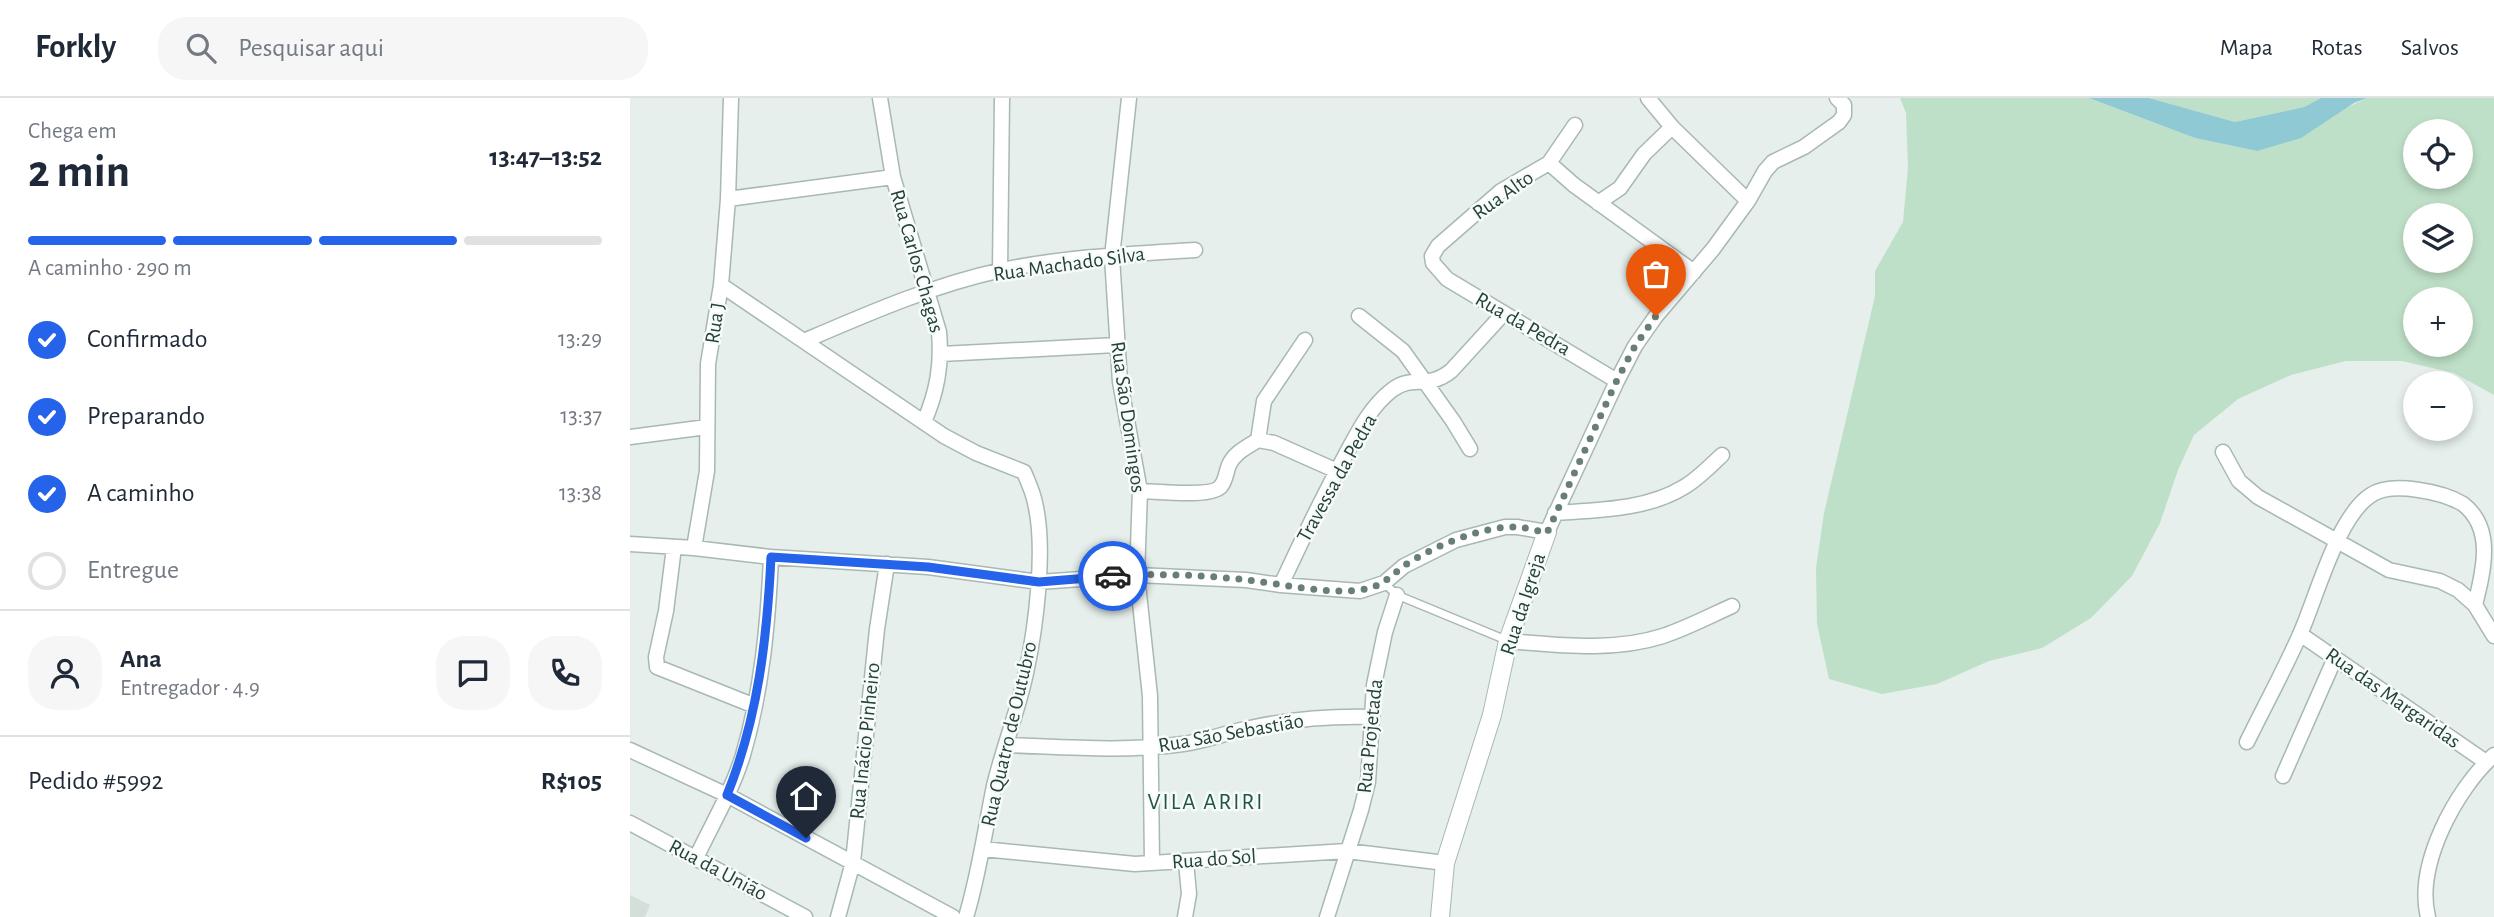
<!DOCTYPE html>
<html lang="pt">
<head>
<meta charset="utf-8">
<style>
	body { margin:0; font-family:"Alegreya Sans",sans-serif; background:#f6f6f7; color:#1f2937; height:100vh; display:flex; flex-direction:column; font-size:26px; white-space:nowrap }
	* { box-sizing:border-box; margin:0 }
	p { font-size:23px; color:#747a83 }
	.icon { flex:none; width:38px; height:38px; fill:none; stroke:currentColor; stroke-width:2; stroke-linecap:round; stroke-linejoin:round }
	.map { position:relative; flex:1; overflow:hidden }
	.side { display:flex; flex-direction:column; background:#fff; width:630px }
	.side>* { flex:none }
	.tools { position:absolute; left:1773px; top:21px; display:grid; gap:14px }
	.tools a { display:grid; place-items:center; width:70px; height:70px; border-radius:50%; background:#fff; box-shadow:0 4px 10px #0003; font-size:35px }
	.pin { position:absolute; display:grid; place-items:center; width:60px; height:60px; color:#fff; margin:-72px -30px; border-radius:50% 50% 50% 0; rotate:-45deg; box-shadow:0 0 7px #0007 }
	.pin .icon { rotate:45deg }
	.courier { position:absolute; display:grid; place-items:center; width:70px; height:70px; margin:-35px; border:5px solid #2563eb; border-radius:50%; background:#fff; color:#222; box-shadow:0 2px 9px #0007 }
	.headline em { font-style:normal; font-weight:600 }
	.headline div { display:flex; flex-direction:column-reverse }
	.headline { display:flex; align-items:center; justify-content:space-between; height:119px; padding:0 28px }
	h1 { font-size:46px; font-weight:600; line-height:52px }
	.bar { display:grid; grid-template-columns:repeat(4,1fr); gap:10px 7px; align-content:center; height:84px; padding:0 28px }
	.bar i { height:9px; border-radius:5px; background:#e0e1e3 }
	.bar .active { background:#2563eb }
	.bar p { grid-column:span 4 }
	.line { display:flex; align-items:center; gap:18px; padding:0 28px; border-top:2px solid #e0e1e3 }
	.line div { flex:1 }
	.round { display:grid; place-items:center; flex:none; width:74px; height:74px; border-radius:28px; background:#f6f6f7 }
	ol { padding:0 28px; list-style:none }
	li { display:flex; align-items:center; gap:21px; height:77px }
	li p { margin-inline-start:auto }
	li .icon { padding:7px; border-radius:50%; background:#2563eb; color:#fff; stroke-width:4 }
	li:last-child { color:#747a83 }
	li i { width:38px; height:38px; border:4px solid #e0e1e3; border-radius:50% }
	header { display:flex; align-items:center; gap:42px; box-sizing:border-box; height:98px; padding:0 35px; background:#fff; border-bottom:2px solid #e0e1e3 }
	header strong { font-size:33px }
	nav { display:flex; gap:38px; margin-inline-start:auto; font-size:24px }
	.search { width:490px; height:63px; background:#f6f6f7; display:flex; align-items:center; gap:18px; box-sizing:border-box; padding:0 24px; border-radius:28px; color:#747a83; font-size:26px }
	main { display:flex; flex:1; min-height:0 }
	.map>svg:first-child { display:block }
	.built { fill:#d4dfda }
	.green { fill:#bfe0c8; fill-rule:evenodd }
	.water { fill:#8ec9d4 }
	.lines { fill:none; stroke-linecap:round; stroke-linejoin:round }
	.service-casing { stroke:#a8b8b2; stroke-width:10 }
	.minor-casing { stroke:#a8b8b2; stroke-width:17 }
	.tertiary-casing { stroke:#a8b8b2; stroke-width:20 }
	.service { stroke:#fff; stroke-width:7 }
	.minor { stroke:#fff; stroke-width:14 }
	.tertiary { stroke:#fff; stroke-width:18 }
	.done { stroke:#687f78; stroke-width:7; stroke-dasharray:0 12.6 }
	.route { stroke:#2563eb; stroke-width:9 }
	.labels { text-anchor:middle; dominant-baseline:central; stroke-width:5; stroke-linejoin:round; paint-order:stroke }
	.street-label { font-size:21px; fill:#24423a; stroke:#f7fbf9 }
	.neighbourhood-label { font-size:23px; letter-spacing:2px; fill:#1f5548; stroke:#f7fbf9 }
</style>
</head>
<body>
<header>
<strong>Forkly</strong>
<div class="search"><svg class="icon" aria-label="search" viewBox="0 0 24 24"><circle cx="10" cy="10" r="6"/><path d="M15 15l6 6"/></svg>Pesquisar aqui</div>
<nav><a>Mapa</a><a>Rotas</a><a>Salvos</a></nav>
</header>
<main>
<section class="side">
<div class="headline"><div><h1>2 min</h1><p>Chega em</p></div><em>13:47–13:52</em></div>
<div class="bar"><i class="active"></i><i class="active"></i><i class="active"></i><i></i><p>A caminho · 290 m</p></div>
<ol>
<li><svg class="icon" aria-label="check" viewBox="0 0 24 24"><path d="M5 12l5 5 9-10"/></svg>Confirmado<p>13:29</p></li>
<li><svg class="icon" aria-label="check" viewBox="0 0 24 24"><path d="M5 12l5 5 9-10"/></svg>Preparando<p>13:37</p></li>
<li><svg class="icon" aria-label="check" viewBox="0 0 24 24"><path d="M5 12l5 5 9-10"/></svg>A caminho<p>13:38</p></li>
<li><i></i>Entregue</li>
</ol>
<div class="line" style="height:126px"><a class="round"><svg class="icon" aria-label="person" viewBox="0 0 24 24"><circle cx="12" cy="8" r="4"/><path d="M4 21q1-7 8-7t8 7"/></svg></a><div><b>Ana</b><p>Entregador · 4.9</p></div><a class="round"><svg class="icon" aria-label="chat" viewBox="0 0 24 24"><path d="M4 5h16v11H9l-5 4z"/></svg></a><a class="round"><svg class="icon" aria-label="phone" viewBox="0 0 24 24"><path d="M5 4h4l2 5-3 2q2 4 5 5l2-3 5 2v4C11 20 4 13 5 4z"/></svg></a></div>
<div class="line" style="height:91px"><div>Pedido #5992</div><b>R$105</b></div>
</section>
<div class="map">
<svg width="1864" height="819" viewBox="0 0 1864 819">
	<rect width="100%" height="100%" fill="#e6efeb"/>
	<path class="built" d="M0 797 20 807 15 819H0Z"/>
	<path class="green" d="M1270 0H1459L1565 40 1627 53 1737 0H1864V297L1824 275 1772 263H1716L1661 277 1608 301 1564 337 1548 372 1530 425 1502 478 1461 520 1412 550 1359 563 1307 586 1252 596 1199 581 1187 526 1186 470 1194 415 1245 198V173L1273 124 1278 69 1276 15ZM1785 33H1830V79H1785ZM1785 117H1830V163H1785ZM1785 201H1830V247H1785Z
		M1519 0H1691L1674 9 1605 24Z"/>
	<path class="water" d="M1459 0H1519L1605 24 1674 9 1691 0H1737L1724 5 1671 40 1627 53 1565 40Z"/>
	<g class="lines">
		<g class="service-casing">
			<path id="service" d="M754 485 767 497 876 542"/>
		</g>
		<g class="minor-casing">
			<path id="minor" d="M250 0 263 79 309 234C312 267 307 294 294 324
				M499 0 482 159 490 284 510 393 507 477 520 598 522 765
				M1018 0 1042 29 1118 103
				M945 27 919 65 871 93 808 148 802 158 803 165 817 181 987 283
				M919 65 944 87 1064 174
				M98 101 263 79
				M968 105 990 90 1014 56 1042 29
				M370 172 372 0
				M91 187 314 338 346 355 394 374C398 384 403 394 405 405 416 450 406 529 396 575 388 613 373 650 364 688 355 732 349 776 336 819
				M729 218 773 253 823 323 840 351
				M174 243C239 215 303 187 372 172 434 159 501 156 565 152
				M311 256 486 247
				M0 339 77 329
				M628 342 634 303 675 242
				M628 342 644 345 707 373
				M1593 354 1609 383 1628 399 1759 472 1810 483 1828 492 1845 507 1864 538
				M510 393C525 393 583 400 591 388 596 382 596 374 599 367 604 355 617 349 628 342
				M925 415C967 412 1017 412 1054 389 1068 381 1080 368 1092 357
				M0 446 64 450 141 459 298 469 409 484 507 477 616 482 651 487 730 493 754 485 774 468 826 442 875 429H887L917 434 987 283 1005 248 1026 218 1083 151 1118 103 1135 73 1143 64 1174 49 1209 24 1214 17V7L1207 0
				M44 449 36 513 26 559 27 569 125 608
				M64 450 77 373 78 266 91 187 98 101 101 0
				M651 487C669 448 688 409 708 371 723 344 737 311 762 292 783 276 797 292 821 273L874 215
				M1670 536 1856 664
				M878 543C930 547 983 554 1033 538 1057 530 1080 518 1102 508
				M1617 644C1635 607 1655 571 1671 534 1687 497 1708 418 1741 397 1762 383 1813 394 1833 406 1864 430 1854 471 1845 507
				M376 647C435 649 494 654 553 646 576 643 598 634 620 630 661 621 701 618 742 619
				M0 652 97 697 323 819
				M1653 678 1705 560
				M0 725 175 819
				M353 751 505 766 717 753 815 765
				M66 760C82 726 102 693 113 657 132 592 138 526 141 459
				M208 819 223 764 247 531 257 466
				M555 819 559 796 556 764
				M697 819 731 712 738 684 744 587 755 534 767 497
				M1798 819C1785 767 1826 691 1864 657"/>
		</g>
		<g class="tertiary-casing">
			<path id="tertiary" d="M810 819 815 765 862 617 878 543 917 434"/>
		</g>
		<use href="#service" class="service"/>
		<use href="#minor" class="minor"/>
		<use href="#tertiary" class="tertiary"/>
	</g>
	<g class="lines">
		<path class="done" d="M483 478C527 475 573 477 617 482 653 486 692 496 729 492 751 490 759 479 775 467 802 449 852 428 885 429 896 429 907 433 917 435L987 282 1005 248 1026 218"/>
		<path class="route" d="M176 740 97 697C128 620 137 541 141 459L298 469 409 484 483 478"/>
	</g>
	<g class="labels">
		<g class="street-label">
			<text transform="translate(873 97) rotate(-35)">Rua Alto</text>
			<text transform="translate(287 163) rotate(74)">Rua Carlos Chagas</text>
			<text transform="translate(439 166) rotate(-8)">Rua Machado Silva</text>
			<text transform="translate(85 225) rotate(-81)">Rua J</text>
			<text transform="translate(893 226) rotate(30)">Rua da Pedra</text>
			<text transform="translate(498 319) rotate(82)">Rua São Domingos</text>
			<text transform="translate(707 380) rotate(-61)">Travessa da Pedra</text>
			<text transform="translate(893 506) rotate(-72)">Rua da Igreja</text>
			<text transform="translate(1763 600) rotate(35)">Rua das Margaridas</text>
			<text transform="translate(601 635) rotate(-10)">Rua São Sebastião</text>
			<text transform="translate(379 636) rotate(-77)">Rua Quatro de Outubro</text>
			<text transform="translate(740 638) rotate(-84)">Rua Projetada</text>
			<text transform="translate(235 643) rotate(-84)">Rua Inácio Pinheiro</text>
			<text transform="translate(584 761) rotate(-4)">Rua do Sol</text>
			<text transform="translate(88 772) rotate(28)">Rua da União</text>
		</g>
		<g class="neighbourhood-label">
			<text x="576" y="704">VILA ARIRI</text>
		</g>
	</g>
</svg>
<div class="tools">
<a><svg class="icon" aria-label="locate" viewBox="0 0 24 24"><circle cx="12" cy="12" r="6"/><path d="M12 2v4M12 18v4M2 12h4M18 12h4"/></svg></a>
<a><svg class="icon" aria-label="layers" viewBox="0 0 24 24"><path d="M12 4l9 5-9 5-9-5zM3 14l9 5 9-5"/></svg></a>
<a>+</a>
<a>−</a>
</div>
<div class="pin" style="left:1026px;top:218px;background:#ea580c"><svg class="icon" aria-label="bag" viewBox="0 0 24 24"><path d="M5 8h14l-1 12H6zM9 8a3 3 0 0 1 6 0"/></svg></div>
<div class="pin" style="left:176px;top:740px;background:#1f2937"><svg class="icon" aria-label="home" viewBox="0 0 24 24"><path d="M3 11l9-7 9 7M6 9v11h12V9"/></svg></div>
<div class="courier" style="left:483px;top:478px"><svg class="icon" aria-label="car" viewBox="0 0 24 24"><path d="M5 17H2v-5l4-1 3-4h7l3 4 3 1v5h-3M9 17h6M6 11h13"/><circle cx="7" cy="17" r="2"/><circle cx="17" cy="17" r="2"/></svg></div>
</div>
</main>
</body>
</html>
